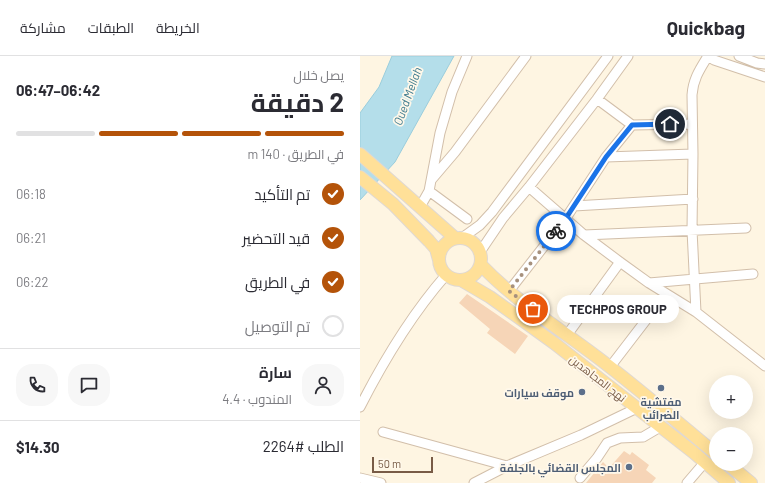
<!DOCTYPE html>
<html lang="ar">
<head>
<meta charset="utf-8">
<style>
	body { margin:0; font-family:Barlow,Cairo,sans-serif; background:#f7f7f7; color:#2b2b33; direction:rtl; height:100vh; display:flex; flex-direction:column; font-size:15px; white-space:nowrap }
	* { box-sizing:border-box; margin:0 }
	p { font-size:13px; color:#7c7c81 }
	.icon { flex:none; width:22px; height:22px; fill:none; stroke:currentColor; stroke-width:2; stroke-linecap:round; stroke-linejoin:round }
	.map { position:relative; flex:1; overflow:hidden; direction:ltr }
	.details { display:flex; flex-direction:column; background:#fff; width:360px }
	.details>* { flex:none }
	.tools { position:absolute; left:349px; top:319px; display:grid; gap:8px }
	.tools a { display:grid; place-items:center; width:44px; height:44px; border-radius:50%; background:#fff; box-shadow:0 4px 16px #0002; font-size:20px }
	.scale { position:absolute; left:12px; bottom:10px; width:61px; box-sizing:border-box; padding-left:4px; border:2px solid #785b46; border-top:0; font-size:11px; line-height:14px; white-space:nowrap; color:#785b46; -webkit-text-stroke:3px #fff8ea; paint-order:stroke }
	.pin { position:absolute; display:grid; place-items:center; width:34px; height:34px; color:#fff; margin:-17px; border:2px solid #fff; border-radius:50%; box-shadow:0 1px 4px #0007 }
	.courier { position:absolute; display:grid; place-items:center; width:40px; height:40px; margin:-20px; border:3px solid #1a73e8; border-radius:50%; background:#fff; color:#222; box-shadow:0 1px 5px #0007 }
	.bubble { position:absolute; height:28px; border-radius:14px; background:#fff; box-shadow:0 4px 16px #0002; font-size:13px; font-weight:700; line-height:28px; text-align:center; direction:rtl }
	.headline em { font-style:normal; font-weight:700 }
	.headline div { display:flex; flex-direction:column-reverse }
	.headline { display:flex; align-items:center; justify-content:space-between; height:68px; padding:0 16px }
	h1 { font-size:26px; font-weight:700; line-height:30px }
	.bar { display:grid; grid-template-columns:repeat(4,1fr); gap:6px 4px; align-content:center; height:48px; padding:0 16px }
	.bar i { height:5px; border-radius:3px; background:#e1e1e2 }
	.bar .on { background:#b45309 }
	.bar p { grid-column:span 4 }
	.line { display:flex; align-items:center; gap:10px; padding:0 16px; border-top:1px solid #e1e1e2 }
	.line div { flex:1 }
	.round { display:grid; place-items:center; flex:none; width:42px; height:42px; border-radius:16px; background:#f7f7f7 }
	ol { padding:0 16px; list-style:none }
	li { display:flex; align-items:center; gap:12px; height:44px }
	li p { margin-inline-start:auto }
	li .icon { padding:4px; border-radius:50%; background:#b45309; color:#fff; stroke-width:4 }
	li:last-child { color:#7c7c81 }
	li i { width:22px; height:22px; border:2px solid #e1e1e2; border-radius:50% }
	header { display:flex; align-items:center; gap:24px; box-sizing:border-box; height:56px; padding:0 20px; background:#fff; border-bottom:1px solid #e1e1e2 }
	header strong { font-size:19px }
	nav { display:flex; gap:22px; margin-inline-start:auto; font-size:14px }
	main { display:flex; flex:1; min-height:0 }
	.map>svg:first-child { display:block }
	.water { fill:#b4deea; stroke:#9acddc }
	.building { fill:#f6d5b7 }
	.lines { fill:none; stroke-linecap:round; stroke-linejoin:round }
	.minor-casing { stroke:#d2bfaa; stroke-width:11 }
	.major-casing { stroke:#dfd8d3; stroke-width:14 }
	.minor { stroke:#fff; stroke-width:9 }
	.major { stroke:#ffe098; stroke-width:12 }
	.done { stroke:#a7917d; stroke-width:4; stroke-dasharray:0 7.2 }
	.route { stroke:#1a73e8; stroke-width:5 }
	.service-dot { fill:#5c6f8a; stroke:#fff8ea; stroke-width:1.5 }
	.labels { text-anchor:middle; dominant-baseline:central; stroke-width:3.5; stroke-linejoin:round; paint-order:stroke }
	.street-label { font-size:11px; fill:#785b46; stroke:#fff8ea }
	.service-label { font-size:11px; font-weight:bold; fill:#4e5e75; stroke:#fff8ea; text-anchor:end }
	.water-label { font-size:12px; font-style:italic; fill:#3d7a8e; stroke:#fff8ea }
</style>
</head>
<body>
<header>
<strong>Quickbag</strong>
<nav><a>الخريطة</a><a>الطبقات</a><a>مشاركة</a></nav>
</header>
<main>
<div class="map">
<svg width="405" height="427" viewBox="0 0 405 427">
	<rect width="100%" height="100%" fill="#fef5e2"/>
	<path class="water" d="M32 0H94L35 106 0 144V57L19 31Z"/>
	<path class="building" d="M107 238 168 280 155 298 127 277 130 273 99 247Z
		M264 395 270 399 272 396 289 409 286 414 296 422 292 427H226L243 406 249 412Z"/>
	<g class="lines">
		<g class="minor-casing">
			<path id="minor" d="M379 0 397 7 405 8
				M237 43 272 69 332 68
				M333 98 332 39C333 23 340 13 348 0L354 4 405 21
				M246 101 333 98 332 174 336 256
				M72 123 95 96 166 0
				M169 131 224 179 260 206 289 227 336 256 405 310
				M69 135 107 163
				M214 150 333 143
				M60 151 69 135 80 77 92 36 107 0
				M224 179 386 172
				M102 182 120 169 132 156 248 0
				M120 196 143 162 169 131 237 43 268 0
				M289 227 393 218
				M149 235 206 162 246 101 272 69
				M207 279 260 206
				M250 311 306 238
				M0 351C24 304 51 259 86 219
				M23 376 147 410
				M0 422 21 427
				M220 422 237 402 247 387 260 382 283 381 300 371
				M114 427 147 410 221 379 277 352
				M327 427 345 406"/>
		</g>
		<g class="major-casing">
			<path id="major" d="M0 98 95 182
				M0 121 33 148 69 185 76 193 79 204
				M79 203a21 21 0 1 1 42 0a21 21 0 1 1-42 0Z
				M121 209C158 248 207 277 250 311 286 339 321 369 356 398
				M101 224 130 241 194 287 333 396 369 427
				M368 408 391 427"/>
		</g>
		<use href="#minor" class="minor"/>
		<use href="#major" class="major"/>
	</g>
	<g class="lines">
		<path class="done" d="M173 253 149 235 196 175"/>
		<path class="route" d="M196 175 206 162 246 101 272 69 310 68"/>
	</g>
	<g class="service-dot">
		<circle cx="301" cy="332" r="4"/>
		<circle cx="222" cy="336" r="4"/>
		<circle cx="269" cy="411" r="4"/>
	</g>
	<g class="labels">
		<g class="street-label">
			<text transform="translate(238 322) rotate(38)">نهج المجاهدين</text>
		</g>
		<g class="service-label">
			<text x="214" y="336">موقف سيارات</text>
			<text x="301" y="345" text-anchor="middle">مفتشية<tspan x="301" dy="13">الضرائب</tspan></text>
			<text x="261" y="411">المجلس القضائي بالجلفة</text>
		</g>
		<g class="water-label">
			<text transform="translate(47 40) rotate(-70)">Oued Mellah</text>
		</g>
	</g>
</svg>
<div class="tools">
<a>+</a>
<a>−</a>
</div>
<div class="scale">50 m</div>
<div class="pin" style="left:173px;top:253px;background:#ea580c"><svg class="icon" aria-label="bag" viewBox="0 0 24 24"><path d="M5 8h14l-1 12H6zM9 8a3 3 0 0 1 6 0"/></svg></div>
<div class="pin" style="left:310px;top:68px;background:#1f2937"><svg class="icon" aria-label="home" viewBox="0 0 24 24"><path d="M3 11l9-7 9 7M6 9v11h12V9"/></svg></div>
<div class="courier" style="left:196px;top:175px"><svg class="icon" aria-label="bike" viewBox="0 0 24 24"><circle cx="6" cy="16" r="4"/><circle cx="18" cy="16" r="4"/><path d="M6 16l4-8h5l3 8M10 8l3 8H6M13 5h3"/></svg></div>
<div class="bubble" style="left:197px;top:239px;width:122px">TECHPOS GROUP</div>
</div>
<section class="details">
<div class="headline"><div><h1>2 دقيقة</h1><p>يصل خلال</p></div><em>06:42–06:47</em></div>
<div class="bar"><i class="on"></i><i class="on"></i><i class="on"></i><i></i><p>في الطريق · 140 m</p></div>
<ol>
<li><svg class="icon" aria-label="check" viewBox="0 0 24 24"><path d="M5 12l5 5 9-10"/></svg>تم التأكيد<p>06:18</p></li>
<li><svg class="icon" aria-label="check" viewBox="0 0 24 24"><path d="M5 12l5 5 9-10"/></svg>قيد التحضير<p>06:21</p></li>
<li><svg class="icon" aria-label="check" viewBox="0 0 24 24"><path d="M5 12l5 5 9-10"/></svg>في الطريق<p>06:22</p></li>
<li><i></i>تم التوصيل</li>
</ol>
<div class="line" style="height:72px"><a class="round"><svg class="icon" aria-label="person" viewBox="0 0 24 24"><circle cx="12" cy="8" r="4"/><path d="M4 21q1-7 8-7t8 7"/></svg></a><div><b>سارة</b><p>المندوب · 4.4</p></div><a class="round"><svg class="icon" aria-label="chat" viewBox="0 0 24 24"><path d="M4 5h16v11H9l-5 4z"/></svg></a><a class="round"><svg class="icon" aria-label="phone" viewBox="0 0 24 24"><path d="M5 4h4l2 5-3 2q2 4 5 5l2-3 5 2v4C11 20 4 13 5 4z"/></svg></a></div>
<div class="line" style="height:52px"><div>الطلب #2264</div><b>$14.30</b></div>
</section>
</main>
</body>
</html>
